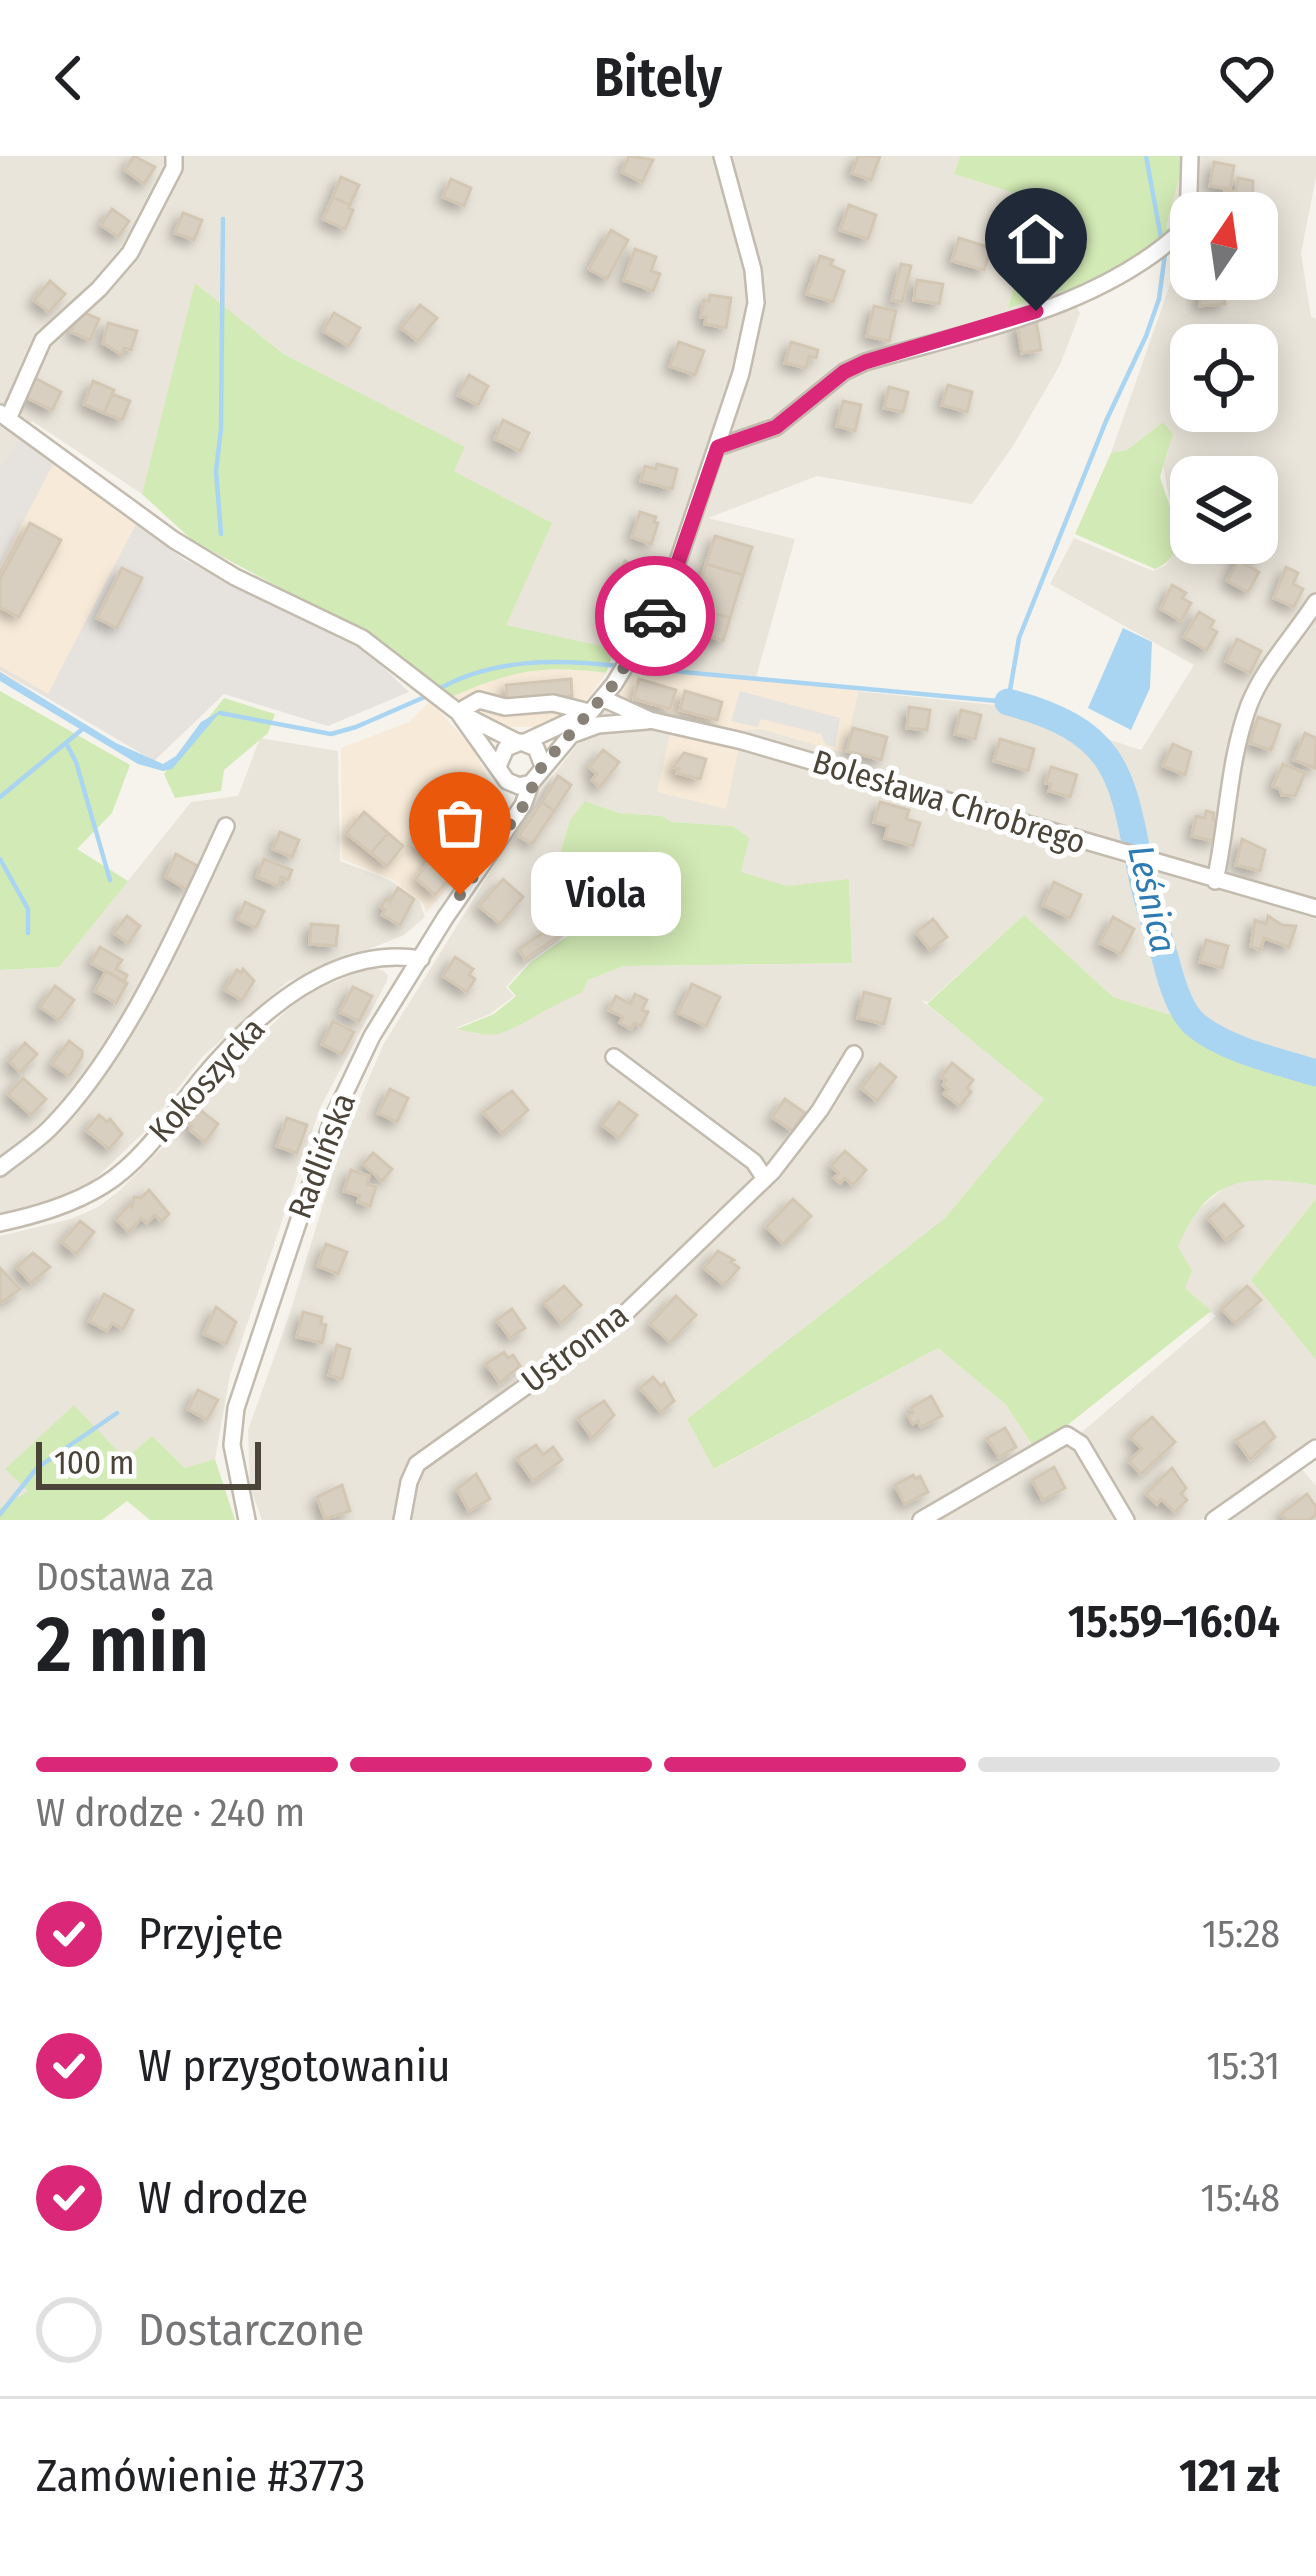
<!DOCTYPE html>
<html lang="pl">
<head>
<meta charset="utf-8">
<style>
	body { margin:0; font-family:"Fira Sans Condensed",sans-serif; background:#f6f6f6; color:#202124; height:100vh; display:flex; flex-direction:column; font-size:45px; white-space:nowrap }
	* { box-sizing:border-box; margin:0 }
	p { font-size:39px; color:#757577 }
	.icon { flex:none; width:66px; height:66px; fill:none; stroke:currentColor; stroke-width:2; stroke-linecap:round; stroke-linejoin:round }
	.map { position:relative; height:1364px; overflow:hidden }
	.sheet { display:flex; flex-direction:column; background:#fff; flex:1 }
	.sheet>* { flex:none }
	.needle { width:78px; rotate:13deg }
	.buttons { position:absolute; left:1170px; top:36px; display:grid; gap:24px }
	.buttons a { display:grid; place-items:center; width:108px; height:108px; border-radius:24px; background:#fff; box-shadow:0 6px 30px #0003; font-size:60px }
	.scale { position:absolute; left:36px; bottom:30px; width:225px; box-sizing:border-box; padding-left:12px; border:6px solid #4b4439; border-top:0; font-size:33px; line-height:42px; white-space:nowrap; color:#4b4439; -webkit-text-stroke:9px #fff; paint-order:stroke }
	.pin { position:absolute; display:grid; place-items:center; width:102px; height:102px; color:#fff; margin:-123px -51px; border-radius:50% 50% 50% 0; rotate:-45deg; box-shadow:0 0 12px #0007 }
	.pin .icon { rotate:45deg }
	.courier { position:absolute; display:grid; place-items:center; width:120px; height:120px; margin:-60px; border:9px solid #db2777; border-radius:50%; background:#fff; color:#222; box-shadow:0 3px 15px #0007 }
	.bubble { position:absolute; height:84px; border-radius:24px; background:#fff; box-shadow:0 6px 30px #0003; font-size:39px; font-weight:600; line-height:84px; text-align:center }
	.overview em { font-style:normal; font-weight:600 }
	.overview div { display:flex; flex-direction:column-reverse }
	.overview { display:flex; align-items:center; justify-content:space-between; height:204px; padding:0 36px }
	h1 { font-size:78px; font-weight:600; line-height:90px }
	.bar { display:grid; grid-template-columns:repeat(4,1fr); gap:18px 12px; align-content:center; height:144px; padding:0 36px }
	.bar i { height:15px; border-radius:9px; background:#e0e0e0 }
	.bar .active { background:#db2777 }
	.bar p { grid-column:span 4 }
	.line { display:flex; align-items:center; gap:30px; padding:0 36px; border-top:3px solid #e0e0e0 }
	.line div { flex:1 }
	ol { padding:0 36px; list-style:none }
	li { display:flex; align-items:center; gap:36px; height:132px }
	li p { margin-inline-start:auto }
	li .icon { padding:12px; border-radius:50%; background:#db2777; color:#fff; stroke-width:4 }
	li:last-child { color:#757577 }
	li i { width:66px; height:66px; border:6px solid #e0e0e0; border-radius:50% }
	header { display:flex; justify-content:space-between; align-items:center; height:156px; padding:0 36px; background:#fff; font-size:54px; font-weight:600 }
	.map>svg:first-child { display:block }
	.residential { fill:#eae5da; fill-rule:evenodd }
	.commercial { fill:#f7ead8 }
	.industrial { fill:#e6e2dd }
	.green { fill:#d2eab5 }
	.parking { fill:#e5e3e0 }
	.water { fill:#a9d4f2 }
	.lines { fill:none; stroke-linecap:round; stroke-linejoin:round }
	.stream { stroke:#a9d4f2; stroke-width:4.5 }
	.river { stroke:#a9d4f2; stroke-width:27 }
	.building { fill:#d8cfc1; stroke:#d3c7b4; stroke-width:3; filter:url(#shadow) }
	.minor-casing { stroke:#c2bbae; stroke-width:20 }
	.minor { stroke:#fff; stroke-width:15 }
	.done { stroke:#878178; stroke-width:12; stroke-dasharray:0 21.6 }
	.route { stroke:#db2777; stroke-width:15 }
	.labels { text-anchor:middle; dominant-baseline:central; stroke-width:10; stroke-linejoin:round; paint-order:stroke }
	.street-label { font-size:33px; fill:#4b4439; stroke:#fff }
	.water-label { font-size:36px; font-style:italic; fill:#2e7ab2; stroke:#fff }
</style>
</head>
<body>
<header><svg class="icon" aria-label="back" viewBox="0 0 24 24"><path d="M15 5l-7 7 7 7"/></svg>Bitely<svg class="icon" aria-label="heart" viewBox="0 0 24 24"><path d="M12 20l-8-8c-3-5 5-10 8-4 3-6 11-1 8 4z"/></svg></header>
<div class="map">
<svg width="1316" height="1364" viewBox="0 0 1316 1364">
	<defs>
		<filter id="shadow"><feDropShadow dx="-5.5" dy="5.5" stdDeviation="6" flood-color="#0004"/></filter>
	</defs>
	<rect width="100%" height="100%" fill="#f6f3ec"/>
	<path class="residential" d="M0 0H960L954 18 1036 44 1008 151 1067 134 1080 157 1060 209 1013 290 972 348 817 320 708 362 795 383 755 525 1006 550 1141 594 1194 509 1050 428 1074 382 1153 415 1166 409 1178 389 1163 309 1168 297 1163 266 1127 294 1111 297 1174 117 1171 78 1166 71 1185 0H1316V21L1301 97 1311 161 1316 163V904L1113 841 1024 759 928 846 921 844 1045 942 945 1062 687 1263 715 1313 938 1192 1006 1249 1036 1294 909 1364H262L250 1331 248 1274 289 1160 343 983 383 889 540 636 646 501 505 470 551 367 453 315 464 291 282 197 196 128 142 338 32 265 0 311ZM1191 57H1257V123H1191ZM1191 189H1257V255H1191ZM1191 321H1257V387H1191ZM585 645 619 657 662 660 671 666 733 670 741 717 787 730 849 724 852 807 624 810 588 824 581 837 547 850 502 877 478 878 456 872 490 858 514 840 506 831 528 807 570 776 549 735 570 664Z
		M260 582 338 595 340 705 390 724 419 745 425 761 404 779 287 826 203 900 144 976 94 1024 62 1040 0 1057V814L59 811 191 646 238 640Z
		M369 812 382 814 388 819 387 825 320 952 230 1219 215 1303 185 1312 152 1280 125 1303 5 1313 29 1335 0 1352V1080L71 1063 98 1051 118 1036 166 988 216 925 289 852 314 834Z
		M1273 1023 1316 1029V1043L1251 1124 1316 1204V1282L1201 1364H1134L1081 1277 1216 1160 1185 1132 1177 1091 1190 1060 1233 1025Z
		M1066 1287 1076 1289 1119 1364H933Z
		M1300 1311 1316 1330V1364H1224Z"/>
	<path class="commercial" d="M52 306 137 368 49 540 0 519V405Z
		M558 510 606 517 589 541 570 557 540 571H506L451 541 496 521Z
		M638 513 859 534 844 597 760 573 741 575 625 545 619 537Z
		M430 545 472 591 499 643 490 682 426 757 424 748 393 724 342 703 341 592 409 566Z
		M670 578 739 591 726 653 657 636Z"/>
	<path class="industrial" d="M19 283 53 308 0 410V311Z
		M136 368 185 404 367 496 409 536 328 570 224 538 154 605 0 514V510L48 538Z"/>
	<path class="green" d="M960 0H1185L1166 71 1171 78 1069 139 1066 134 1008 152 1036 44 954 18Z
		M195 127 282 197 465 291 454 315 552 367 506 469 615 493 606 517C543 508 510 515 451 541L378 484 193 385 142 338Z
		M1163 266 1173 278 1160 321C1167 348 1196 396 1155 413L1075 378 1111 297 1127 294Z
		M0 535 130 609 112 657 77 693 128 725 59 811 0 814Z
		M224 542 275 558 268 577 224 614 221 635 175 642 164 618Z
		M585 645 619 657 662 660 671 666 733 670 749 682 741 716 787 730 849 723 852 807 624 810 588 824 582 837C554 847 531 865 504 876 490 882 471 876 457 873L494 858 516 840 508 831 531 806 572 777 549 735 570 664Z
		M1024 759 1113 841 1316 904V1029C1246 1019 1208 1018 1178 1091L1192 1115 1185 1132 1211 1155 1036 1294 1006 1249 938 1192 714 1313 687 1263 945 1062 1044 943 927 848Z
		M1316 1043V1204L1251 1124Z
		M74 1249 125 1303 152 1280 185 1312 215 1303 235 1364H150L127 1345 102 1364H0V1352L28 1335 5 1313Z"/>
	<path class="parking" d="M740 535 840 562 835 591 826 589 821 578 761 563 757 571 731 565Z"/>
	<path class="water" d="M1123 472 1152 486 1150 532 1131 574 1088 552Z
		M0 516 116 587 163 608 176 600 201 566 222 554 172 613 163 615 138 608 0 525Z"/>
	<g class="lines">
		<path class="stream" d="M1146 0 1162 87
			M221 378 216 315 221 273 223 63
			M629 511 1008 546 1019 482 1106 265 1146 180 1159 143 1165 98
			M437 534C492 502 556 503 618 510
			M220 557 331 578 356 571 427 540
			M66 587 76 606 110 724
			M0 641 85 571
			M0 703 28 753V777
			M0 1358 37 1312 117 1257"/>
		<path class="river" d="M1008 546C1123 576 1122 623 1143 726 1149 752 1159 779 1166 805 1171 825 1180 857 1197 870 1229 895 1278 905 1316 917"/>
	</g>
	<path class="building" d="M134 0 155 11 144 28 125 14Z
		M629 0 653 4 642 26 622 16Z
		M858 0H880L871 24 852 17Z
		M1214 6 1234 10 1230 33 1210 30Z
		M341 21 359 29 350 49 333 41Z
		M1238 22 1253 25 1252 51 1223 47 1225 34 1236 36Z
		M451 23 471 32 464 50 443 41Z
		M333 41 350 49 349 52 353 54 345 73 323 63Z
		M849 49 876 59 868 83 840 74Z
		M112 53 129 65 118 81 101 69Z
		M183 57 202 64 194 84 175 77Z
		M611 74 628 84 607 123 589 113Z
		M959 82 991 92 984 114 952 105Z
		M635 93 656 101 651 115 660 118 653 135 624 124Z
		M820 100 833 104 830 109 844 115 833 146 807 138Z
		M901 108 911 110 902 146 892 144Z
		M917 124 943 128 939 148 914 144Z
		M50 125 65 138 49 156 34 144Z
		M1223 129 1225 148 1200 150 1199 131Z
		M710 139 731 142 726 172 705 168 706 161H701L704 144 709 145Z
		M420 149 437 162 418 185 401 172Z
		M874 150 896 155 889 185 867 180Z
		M80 155 99 163 90 184 71 176Z
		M334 157 360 172 349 190 323 175Z
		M1036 164 1041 194 1022 197 1017 168Z
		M108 167 137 175 131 194 124 192 122 199 103 187Z
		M679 186 704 195 695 219 670 210Z
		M791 186 818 194 816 202 809 200 806 212 785 207Z
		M469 219 488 230 478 249 458 239Z
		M35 222 61 236 52 254 25 241Z
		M93 225 114 234 104 257 84 248Z
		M948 229 972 236 967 256 942 249Z
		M889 231 908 236 903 256 884 252Z
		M112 238 130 245 122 264 104 257Z
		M843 245 861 249 855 275 837 270Z
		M503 264 529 277 520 295 495 283Z
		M657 308 677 313 672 333 641 325 645 310 656 313Z
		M640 356 656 361 654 366 658 367 651 388 632 381Z
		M30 367 61 384 19 461 0 451V423Z
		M1257 374 1266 377 1253 408 1235 400 1241 387H1257Z
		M715 380 752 391 743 419 706 408Z
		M625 405 652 418 643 435 617 422Z
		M1238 405 1259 416 1248 436 1227 425Z
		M706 408 743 419 730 462 693 451Z
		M1286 411 1298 417 1293 428 1303 433 1294 451 1274 442Z
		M122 412 142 422 117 472 97 462Z
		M1172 429 1186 437 1182 442 1191 447 1181 465 1161 453Z
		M693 451 730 462 723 485 689 472Z
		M1199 456 1214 465 1210 472 1217 476 1207 494 1184 481Z
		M1237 483 1261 495 1250 517 1226 505Z
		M571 523 572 540 507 544 506 529Z
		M639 523 676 534 670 553 634 543Z
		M685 535 722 546 717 564 680 554Z
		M909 551 930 554 927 574 907 572Z
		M961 554 981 559 975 583 955 578Z
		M1258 561 1280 569 1271 594 1250 587Z
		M853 572 887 581 881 604 847 595Z
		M1305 577 1316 582 1315 612 1294 604Z
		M1000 583 1034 593 1028 615 994 605Z
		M1173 588 1191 596 1185 619 1163 610Z
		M603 594 619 606 600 631 592 624 597 618 589 611Z
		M684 597 706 603 700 623 677 617 679 613 673 611Z
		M1283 608 1305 617 1295 640 1282 639 1280 633 1273 630Z
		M1051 611 1077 619 1070 641 1049 635 1051 628 1046 627Z
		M558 620 571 629 554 655 542 646Z
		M542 646 554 655 532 688 519 680Z
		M880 646 909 654 906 663 920 667 913 690 885 682 888 670 874 666Z
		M447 648 474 672 440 711 412 687Z
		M1206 655 1214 657 1213 664 1218 665 1214 685 1192 680 1196 660 1205 662Z
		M364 656 388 677 371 697 346 677Z
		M280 676 299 684 292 701 273 693Z
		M388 677 403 690 387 710 371 697Z
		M1242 683 1265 694 1260 715 1236 709Z
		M463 684 475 694 451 721 440 711Z
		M176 698 199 711 186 733 166 721Z
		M264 703 292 714 288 724 281 721 278 730 257 721Z
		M431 704 451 721 435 739 416 722Z
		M503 723 523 741 500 768 479 750Z
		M1054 726 1081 739 1070 762 1043 749Z
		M398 732 414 743 400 769 382 759 385 754 381 751 386 743 390 745Z
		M245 746 264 755 256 772 238 763Z
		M127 760 140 770 128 787 114 777Z
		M1268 760 1282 769 1296 770 1289 791 1264 782 1260 794 1251 790 1255 764 1266 768Z
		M1113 761 1134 773 1121 798 1100 787Z
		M933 763 947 781 930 794 916 776Z
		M562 764 568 774 525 803 519 793Z
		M311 768 338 770 336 790 310 788Z
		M1206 784 1228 790 1222 812 1200 806Z
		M100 791 122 804 116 813 127 819 124 826 91 807Z
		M455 801 473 813 469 819 475 823 467 836 443 820Z
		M243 813 254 825 242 844 225 834 237 814 241 817Z
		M106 815 127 827 116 847 95 835Z
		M692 828 720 841 706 870 678 857Z
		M55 830 74 844 59 864 40 851Z
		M353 831 372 840 359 865 340 856Z
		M864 836 890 843 884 868 858 862Z
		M635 838 647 844 642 854 648 856 641 870 634 867 631 873 620 867 623 861 609 854 616 840 630 848Z
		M333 865 354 876 342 898 322 888Z
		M69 885 82 895V901L69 920 52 908Z
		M25 887 37 898 20 916 9 905Z
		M952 907 973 924 967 932 971 936 960 950 944 938 948 933 943 929 946 924 941 921Z
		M880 908 896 921 877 945 861 932Z
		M23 922 46 943 31 959 8 938Z
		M390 933 408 942 397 966 378 957Z
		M512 935 528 954 502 977 483 956Z
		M785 943 805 957 792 975 772 961Z
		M619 946 637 959 619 982 602 969Z
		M199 953 218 968 205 986 190 974 192 971 188 968Z
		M99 959 107 966 110 963 122 978 109 993 86 974Z
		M287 962 307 969 297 997 277 990Z
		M845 995 866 1014 853 1029 845 1022 840 1027 834 1022 839 1017 831 1010Z
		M373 997 392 1013 382 1025 363 1008Z
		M351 1014 369 1020 367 1028 376 1031 370 1050 358 1046 360 1040 344 1035Z
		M149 1034 169 1058 162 1065 155 1059 147 1067 141 1062 129 1076 116 1063 129 1049 132 1051 134 1041 141 1042Z
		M793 1043 811 1060 783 1088 766 1071Z
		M1224 1048 1243 1070 1226 1084 1208 1062Z
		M80 1065 94 1076 76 1098 62 1086Z
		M326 1088 347 1096 338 1118 318 1110Z
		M718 1095 734 1104 731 1106 739 1112 724 1129 704 1112Z
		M33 1097 50 1111 31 1127 17 1111Z
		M0 1112 20 1133 2 1146 0 1144Z
		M564 1130 581 1149 561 1167 544 1147Z
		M1247 1130 1261 1144 1235 1167 1222 1153Z
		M104 1138 133 1154 123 1173 112 1167 107 1175 89 1165Z
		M676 1140 696 1159 670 1186 650 1168Z
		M216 1151 236 1166 226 1188 204 1178Z
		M512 1153 525 1172 510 1182 497 1164Z
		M303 1156 322 1161 321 1168 326 1169 322 1187 297 1181Z
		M337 1189 350 1193 342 1223 329 1219Z
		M504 1196 508 1202 513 1199 520 1210 500 1227 486 1208Z
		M653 1221 661 1230 664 1227 674 1245 661 1256 640 1232Z
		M198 1234 218 1244 207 1264 188 1253Z
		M931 1240 942 1260 921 1271 918 1265 913 1268 908 1259 913 1257 911 1252Z
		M604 1245 614 1259 592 1282 578 1262Z
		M1152 1261 1175 1286 1141 1318 1129 1305 1142 1293 1130 1281Z
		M1264 1266 1275 1281 1250 1303 1236 1284Z
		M1005 1272 1016 1291 999 1301 987 1282Z
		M536 1289 543 1299 553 1291 562 1304 533 1325 517 1302Z
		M1054 1311 1065 1332 1043 1344 1032 1324Z
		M1172 1312 1186 1332 1181 1338 1187 1344 1175 1356 1161 1343 1157 1348 1146 1338Z
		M476 1318 490 1343 469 1355 457 1333Z
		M913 1319 915 1323 920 1320 928 1336 905 1348 895 1329Z
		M342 1329 350 1355 325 1363 317 1341Z
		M1307 1338 1316 1351V1359L1309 1364H1286L1281 1358Z"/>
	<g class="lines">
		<g class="minor-casing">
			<path id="minor" d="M0 257 174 384 235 421 362 482 458 556 507 625 519 630 531 627
				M8 263 43 184 99 133 130 97 174 12V0
				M718 291 776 271 844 216 865 206C975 174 1103 152 1188 69L1190 0
				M602 542 650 564 742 585 1316 752
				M458 556 479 544 505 551 553 547 589 556
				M466 560 517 586
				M571 579 598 569 647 565
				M525 586 581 560
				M499 608 506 592 521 586 536 592 543 610
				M1215 725C1228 667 1228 605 1249 549 1264 511 1294 480 1316 446
				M614 901 754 1006 765 1023
				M0 1012C16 999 35 987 50 972 126 895 181 767 226 670
				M0 1067C36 1059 72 1049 104 1029 145 1003 173 958 203 921 256 858 333 788 421 803
				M247 1364 232 1289 236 1252 333 962 372 880 445 762 523 649 531 627 614 528 665 444 741 217 756 147 753 114 722 0
				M402 1364 409 1326 417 1308 616 1166 773 1015 820 954 854 898
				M921 1364 1067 1279 1081 1288 1126 1364
				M1214 1364 1316 1292"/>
		</g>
		<use href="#minor" class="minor"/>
	</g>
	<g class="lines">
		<path class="done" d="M460 739 524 649 542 610 614 528 655 460"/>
		<path class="route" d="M655 460 665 444 718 291 776 271 844 216 865 206 1036 155"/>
	</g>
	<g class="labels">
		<g class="street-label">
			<text transform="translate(949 646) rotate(17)">Bolesława Chrobrego</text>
			<text transform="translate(207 924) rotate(-48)">Kokoszycka</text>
			<text transform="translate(322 1000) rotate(-69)">Radlińska</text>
			<text transform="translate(575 1192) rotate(-37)">Ustronna</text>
		</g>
		<g class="water-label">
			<text transform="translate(1152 743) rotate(77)">Leśnica</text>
		</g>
	</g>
</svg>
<div class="buttons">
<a><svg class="needle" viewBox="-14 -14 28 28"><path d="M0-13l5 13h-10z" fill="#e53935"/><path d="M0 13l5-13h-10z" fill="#757577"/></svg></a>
<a><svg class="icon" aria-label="locate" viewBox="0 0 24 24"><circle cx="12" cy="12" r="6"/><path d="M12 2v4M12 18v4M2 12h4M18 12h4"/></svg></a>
<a><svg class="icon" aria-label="layers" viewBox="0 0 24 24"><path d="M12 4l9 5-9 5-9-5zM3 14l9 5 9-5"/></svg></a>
</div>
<div class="scale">100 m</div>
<div class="pin" style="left:460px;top:739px;background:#ea580c"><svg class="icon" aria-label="bag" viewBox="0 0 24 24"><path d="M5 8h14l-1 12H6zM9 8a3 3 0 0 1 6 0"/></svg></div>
<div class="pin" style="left:1036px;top:155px;background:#1f2937"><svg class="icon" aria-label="home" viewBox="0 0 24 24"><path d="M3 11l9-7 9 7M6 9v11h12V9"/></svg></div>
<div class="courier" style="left:655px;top:460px"><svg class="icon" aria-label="car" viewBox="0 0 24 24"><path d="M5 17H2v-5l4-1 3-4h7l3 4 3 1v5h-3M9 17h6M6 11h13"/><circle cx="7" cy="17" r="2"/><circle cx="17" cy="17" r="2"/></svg></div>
<div class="bubble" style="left:531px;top:696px;width:150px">Viola</div>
</div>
<section class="sheet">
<div class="overview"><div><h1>2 min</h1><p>Dostawa za</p></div><em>15:59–16:04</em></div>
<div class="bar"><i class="active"></i><i class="active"></i><i class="active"></i><i></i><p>W drodze · 240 m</p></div>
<ol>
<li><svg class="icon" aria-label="check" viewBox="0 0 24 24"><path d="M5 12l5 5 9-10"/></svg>Przyjęte<p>15:28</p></li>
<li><svg class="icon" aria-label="check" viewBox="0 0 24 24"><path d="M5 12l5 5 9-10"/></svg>W przygotowaniu<p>15:31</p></li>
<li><svg class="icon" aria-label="check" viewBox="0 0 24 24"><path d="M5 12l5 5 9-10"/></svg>W drodze<p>15:48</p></li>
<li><i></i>Dostarczone</li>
</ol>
<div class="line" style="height:156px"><div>Zamówienie #3773</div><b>121 zł</b></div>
</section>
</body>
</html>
